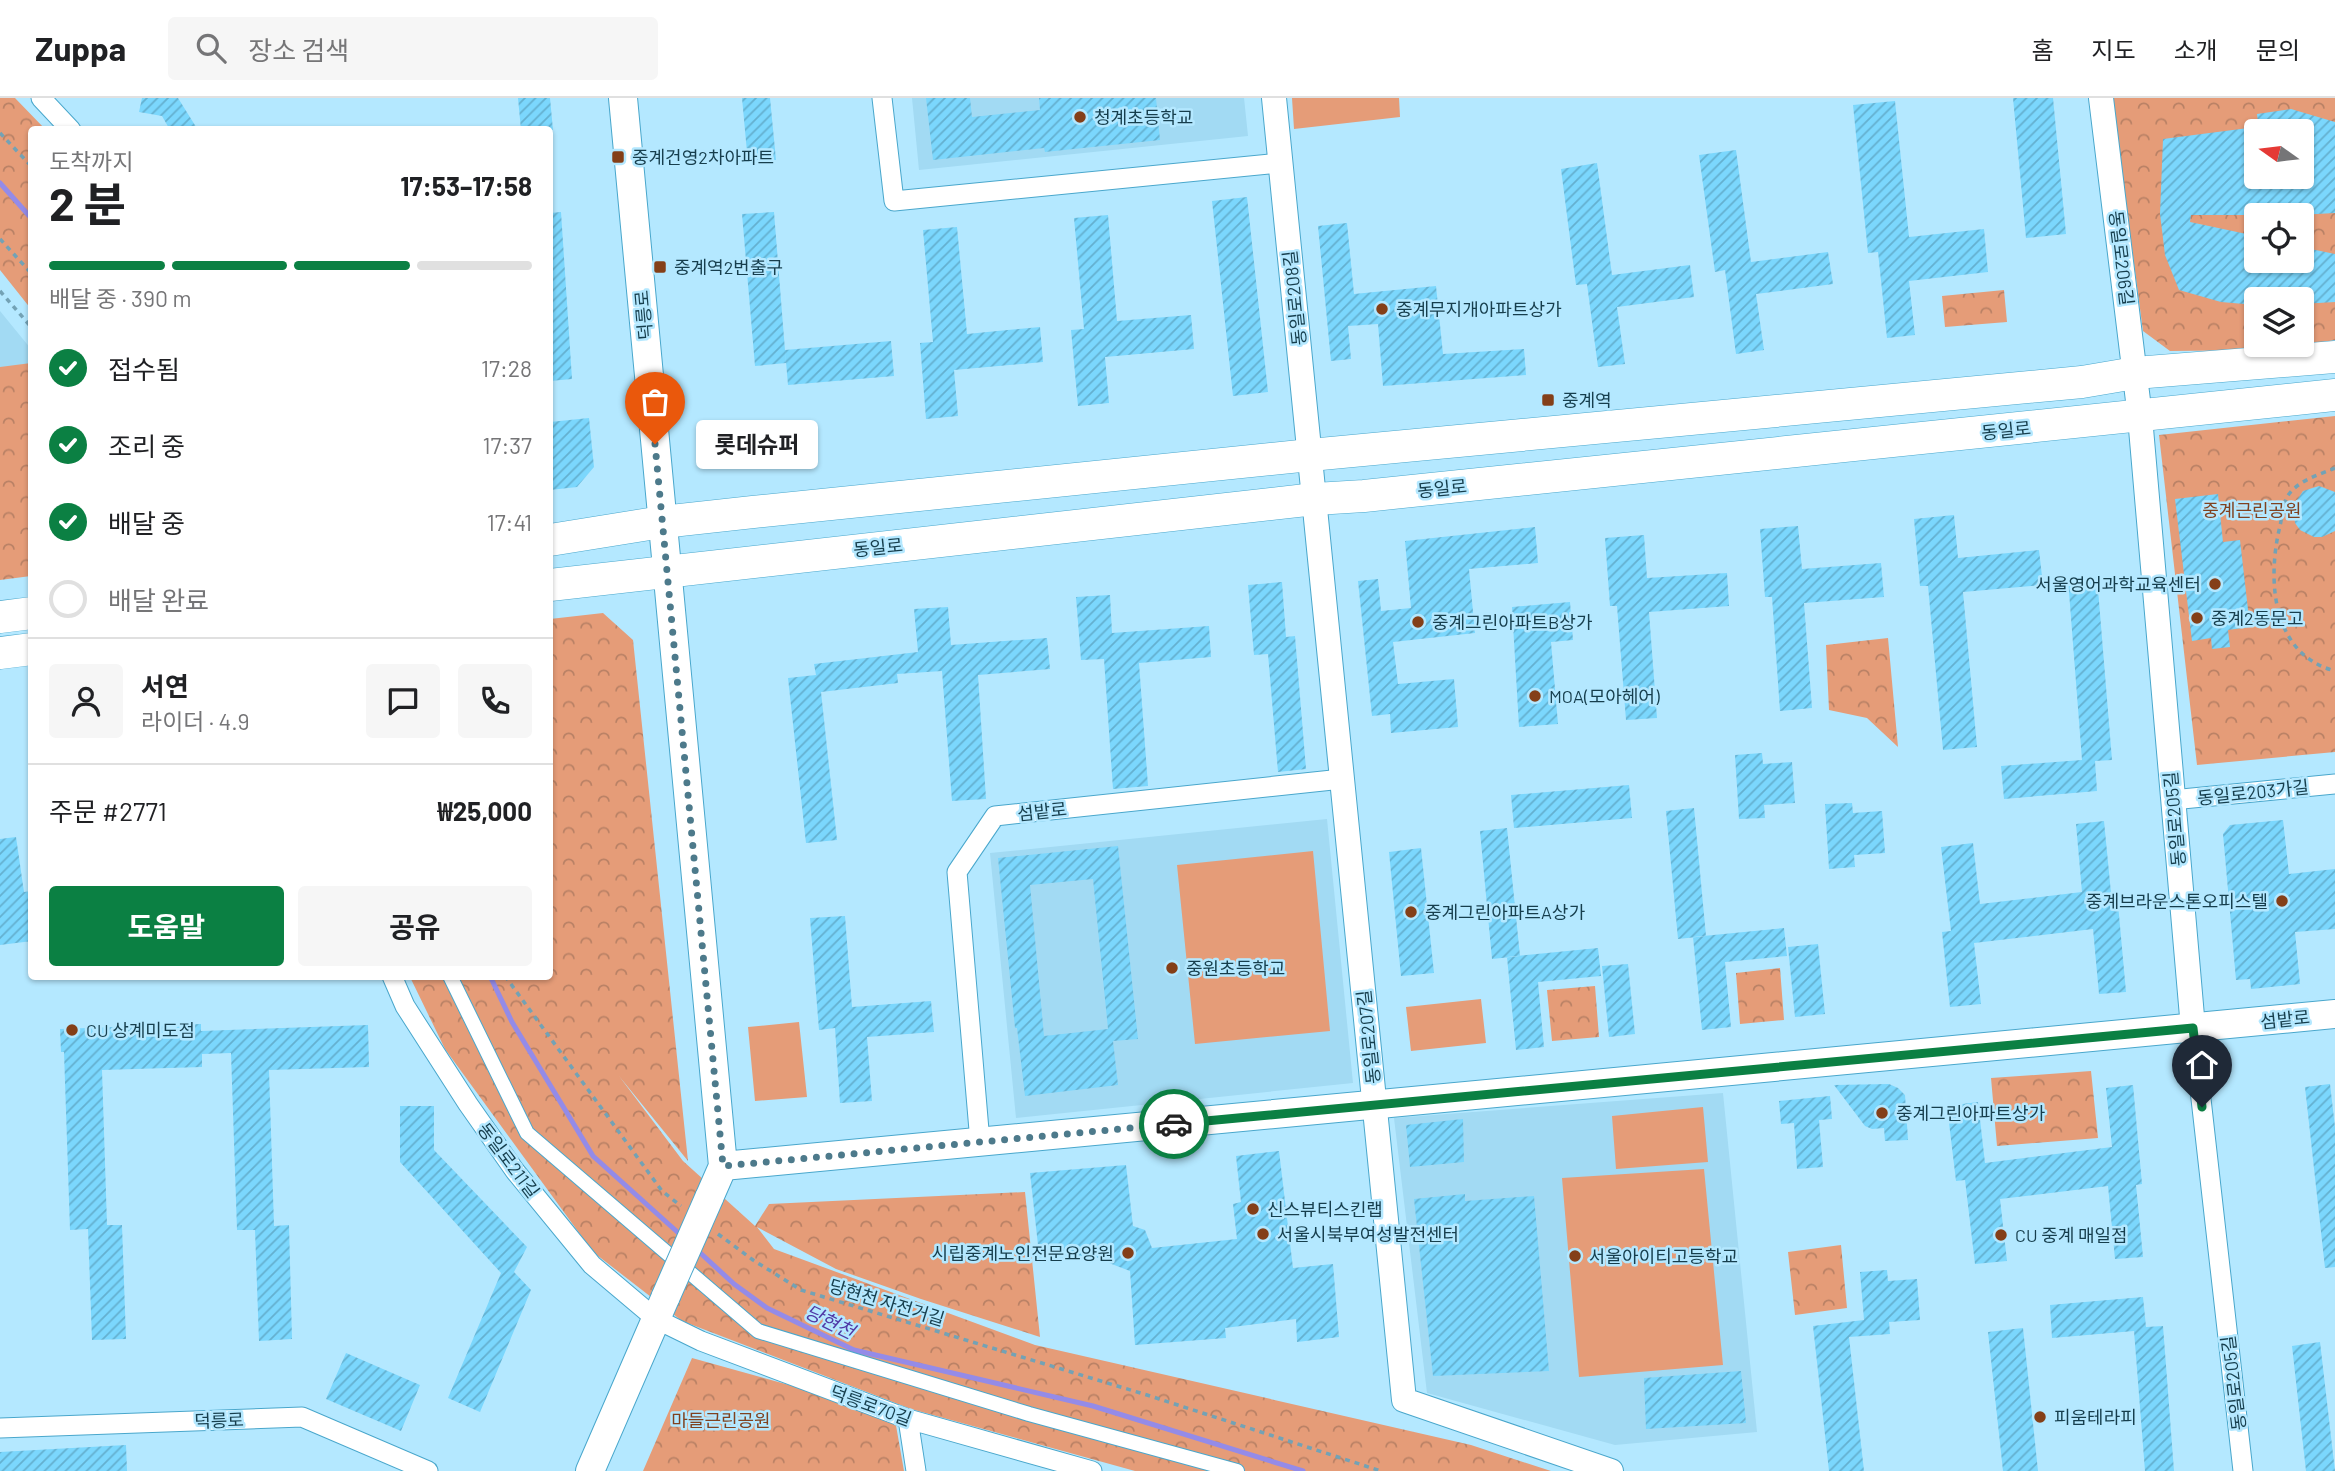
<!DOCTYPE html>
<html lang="ko">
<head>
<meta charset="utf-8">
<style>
	body { margin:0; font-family:Barlow,"Noto Sans KR",sans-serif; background:#f6f6f6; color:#202124; height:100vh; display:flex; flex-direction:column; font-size:26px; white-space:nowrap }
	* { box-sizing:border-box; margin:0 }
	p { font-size:23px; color:#757577 }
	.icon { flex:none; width:38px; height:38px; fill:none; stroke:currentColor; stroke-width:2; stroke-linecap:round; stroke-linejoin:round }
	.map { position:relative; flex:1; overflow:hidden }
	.panel { position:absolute; left:28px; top:28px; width:525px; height:854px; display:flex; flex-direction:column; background:#fff; border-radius:7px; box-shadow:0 2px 5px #0004 }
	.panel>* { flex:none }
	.needle { width:46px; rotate:284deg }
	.controls { position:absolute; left:2244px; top:21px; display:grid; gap:14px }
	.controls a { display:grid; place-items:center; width:70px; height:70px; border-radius:7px; background:#fff; box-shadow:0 2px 5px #0004; font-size:35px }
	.pin { position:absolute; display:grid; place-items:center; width:60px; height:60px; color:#fff; margin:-72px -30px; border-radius:50% 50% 50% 0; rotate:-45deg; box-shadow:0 0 7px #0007 }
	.pin .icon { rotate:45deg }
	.courier { position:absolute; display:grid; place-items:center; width:70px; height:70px; margin:-35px; border:5px solid #0b8043; border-radius:50%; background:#fff; color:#222; box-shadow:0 2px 9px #0007 }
	.bubble { position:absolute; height:49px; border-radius:7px; background:#fff; box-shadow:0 2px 5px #0004; font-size:23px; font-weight:700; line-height:49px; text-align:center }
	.head em { font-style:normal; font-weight:700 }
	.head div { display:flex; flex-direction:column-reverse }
	.head { display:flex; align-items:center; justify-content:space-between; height:119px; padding:0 21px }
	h1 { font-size:46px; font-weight:700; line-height:52px }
	.bar { display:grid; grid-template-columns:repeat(4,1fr); gap:10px 7px; align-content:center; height:84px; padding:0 21px }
	.bar i { height:9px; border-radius:5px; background:#e0e0e0 }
	.bar .active { background:#0b8043 }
	.bar p { grid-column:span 4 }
	.line { display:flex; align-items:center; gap:18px; padding:0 21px; border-top:2px solid #e0e0e0 }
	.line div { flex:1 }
	.round { display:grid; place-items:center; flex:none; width:74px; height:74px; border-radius:7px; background:#f6f6f6 }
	ol { padding:0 21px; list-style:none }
	li { display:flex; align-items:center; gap:21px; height:77px }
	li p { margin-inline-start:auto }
	li .icon { padding:7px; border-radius:50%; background:#0b8043; color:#fff; stroke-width:4 }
	li:last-child { color:#757577 }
	li i { width:38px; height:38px; border:4px solid #e0e0e0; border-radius:50% }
	.action { display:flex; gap:14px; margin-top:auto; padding:14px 21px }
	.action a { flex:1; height:80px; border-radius:7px; background:#0b8043; color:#fff; font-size:28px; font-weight:700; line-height:80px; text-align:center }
	.action a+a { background:#f6f6f6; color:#202124 }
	header { display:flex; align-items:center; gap:42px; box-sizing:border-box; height:98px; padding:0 35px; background:#fff; border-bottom:2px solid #e0e0e0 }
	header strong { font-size:33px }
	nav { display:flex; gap:38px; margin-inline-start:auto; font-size:24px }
	.search { width:490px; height:63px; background:#f6f6f6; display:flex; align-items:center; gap:18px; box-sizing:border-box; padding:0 24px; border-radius:7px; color:#757577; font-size:26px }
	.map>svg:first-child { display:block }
	.built { fill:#a2daf3 }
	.grass { fill:#e59c78 }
	.forest { fill:url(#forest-crowns); fill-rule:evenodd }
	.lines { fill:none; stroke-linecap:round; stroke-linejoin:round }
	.stream { stroke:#948be8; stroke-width:5 }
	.building { fill:url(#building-hatch); fill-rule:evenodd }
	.pedestrian-casing { stroke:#49a7cc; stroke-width:16 }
	.minor-casing { stroke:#49a7cc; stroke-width:21 }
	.tertiary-casing { stroke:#49a7cc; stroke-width:26 }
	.secondary-casing { stroke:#49a7cc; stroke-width:30 }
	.primary-casing { stroke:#49a7cc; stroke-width:33 }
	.path { stroke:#73a2b5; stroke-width:3.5; stroke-dasharray:5 5; stroke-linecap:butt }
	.pedestrian { stroke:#fff; stroke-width:14 }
	.minor { stroke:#fff; stroke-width:19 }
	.tertiary { stroke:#fff; stroke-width:24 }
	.secondary { stroke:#fff; stroke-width:28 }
	.primary { stroke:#fff; stroke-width:32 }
	.secondary-bridge-casing { stroke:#49a7cc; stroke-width:30; stroke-linecap:butt }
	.secondary-bridge { stroke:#fff; stroke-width:28 }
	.done { stroke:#4d7a8b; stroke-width:7; stroke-dasharray:0 12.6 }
	.route { stroke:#0b8043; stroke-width:9 }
	.poi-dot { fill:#843f18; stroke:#b4e8ff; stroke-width:2.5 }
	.labels { text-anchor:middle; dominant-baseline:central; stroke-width:5; stroke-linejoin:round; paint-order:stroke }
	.poi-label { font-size:18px; fill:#163e4d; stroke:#b4e8ff; text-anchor:start }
	.street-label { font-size:18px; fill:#163e4d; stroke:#b4e8ff }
	.park-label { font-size:18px; fill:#80411f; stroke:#b4e8ff }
	.water-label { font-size:19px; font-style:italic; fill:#503aa6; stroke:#b4e8ff }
</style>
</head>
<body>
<header>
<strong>Zuppa</strong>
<div class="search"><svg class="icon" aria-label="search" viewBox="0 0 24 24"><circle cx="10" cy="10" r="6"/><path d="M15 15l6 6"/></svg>장소 검색</div>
<nav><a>홈</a><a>지도</a><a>소개</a><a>문의</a></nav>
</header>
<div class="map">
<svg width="2335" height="1373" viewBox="0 0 2335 1373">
	<defs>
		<pattern id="forest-crowns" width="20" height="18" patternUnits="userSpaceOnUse" patternTransform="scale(1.75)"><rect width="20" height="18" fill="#e59c78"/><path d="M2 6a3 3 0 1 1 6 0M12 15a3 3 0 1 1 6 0" fill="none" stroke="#b98165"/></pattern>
		<pattern id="building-hatch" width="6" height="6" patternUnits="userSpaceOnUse" patternTransform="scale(1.75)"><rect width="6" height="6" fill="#7bd7fd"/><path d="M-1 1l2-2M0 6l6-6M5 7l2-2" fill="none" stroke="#64b0cf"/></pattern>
	</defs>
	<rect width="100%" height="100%" fill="#b4e8ff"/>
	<path class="built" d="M912 0H1244L1248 38 919 72Z
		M0 213 31 251V266L0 271Z
		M1327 721 1353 985 1016 1020 990 755Z
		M1723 995 1757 1334 1615 1347 1427 1295 1394 1020Z"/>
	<path class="grass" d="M1292 0H1399L1400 19 1294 31Z
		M1313 753 1330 933 1195 946 1177 767Z
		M1481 901 1486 945 1411 953 1406 909Z
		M799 924 807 999 755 1003 748 929Z
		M1703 1009 1708 1064 1616 1071 1612 1018Z
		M1704 1071 1723 1267 1579 1279 1562 1080Z"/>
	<path class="forest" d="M0 0H15L45 31 32 32 31 211 0 172Z
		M2112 0H2335V242L2275 252 2170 253 2143 233ZM2256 33H2301V79H2256ZM2256 117H2301V163H2256ZM2256 201H2301V247H2256Z
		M2004 192 2007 224 1945 229 1942 198Z
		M31 265V478L0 482V269Z
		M2335 318V654L2197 667 2159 337Z
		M603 515 633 542 688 1063 619 978 683 1063 755 1128 769 1106 1025 1094 1040 1239 921 1201 836 1171 757 1129 774 1151 1035 1247 1471 1347 1551 1373H1135L911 1311 682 1223 593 1154 445 951 410 879 550 878V521Z
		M1888 540 1898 649 1867 620 1829 612 1826 547Z
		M1780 870 1784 922 1740 926 1736 875Z
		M1595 888 1599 939 1552 943 1547 892Z
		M2091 973 2098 1040 1997 1048 1991 980Z
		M1841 1147 1847 1210 1795 1217 1788 1154Z
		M692 1260 894 1316 904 1373H643Z"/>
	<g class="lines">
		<path class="stream" d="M0 85 32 121
			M490 878 512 924 593 1058 684 1140
			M696 1151 734 1186 767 1210 854 1252 1093 1308 1303 1373"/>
	</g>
	<path class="building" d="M142 0H178L198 32H170L162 18 139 14Z
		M518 0H550L553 32H521Z
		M742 0H770L776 62 748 65Z
		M926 0H970L972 19 1040 12 1039 0H1156L1160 42 1045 54 1044 50 933 62Z
		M2013 0H2053L2066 136 2026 140Z
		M1895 3 1909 139 1984 131 1988 174 1909 183 1915 237 1887 240 1878 154 1868 155 1853 7Z
		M2291 11 2335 24V115L2299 117H2191L2190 124 2256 138V163H2301V149L2335 156V204L2301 206V201H2256V207L2221 204 2179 192 2165 157 2160 116 2163 41 2256 29V79H2301V33H2259L2257 16Z
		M1736 52 1751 164 1828 154 1833 186 1756 196 1764 252 1736 256 1725 172 1715 174 1699 57Z
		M1597 65 1612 177 1690 167 1694 199 1617 209 1625 266 1598 269 1587 186 1576 187 1561 71Z
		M1247 99 1268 294 1233 298 1212 103Z
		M561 114 572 281 550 283V115Z
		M774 114 786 265 755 268 742 116Z
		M1108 117 1117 223 1191 217 1194 251 1105 259 1109 305 1078 308 1071 232 1084 231 1074 120Z
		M1347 125 1354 196 1436 188 1443 256 1524 251 1526 277 1383 288 1378 226 1348 228 1351 261 1331 263 1318 128Z
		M957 129 967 236 1040 229 1043 264 954 272 958 318 926 321 920 245 933 244 923 132Z
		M891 243 894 278 788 287 785 252Z
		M589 320 594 369 577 389 550 392V324Z
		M2319 388 2335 394V433L2322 439H2314L2300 432 2295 425 2293 408 2303 393Z
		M2218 396 2223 444 2240 442 2250 529 2228 532 2230 549 2212 551 2211 540 2192 543 2175 401Z
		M1954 417 1958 460 2039 452 2043 487 1963 494 1977 649 1943 652 1928 488H1920L1914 421Z
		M1798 428 1802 471 1881 465 1884 499 1804 505 1812 610 1780 613 1772 499H1765L1760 431Z
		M1535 429 1538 465 1469 471 1475 535 1393 544 1398 586 1454 581 1458 629 1391 635 1390 616 1372 618 1358 483 1378 481 1381 513 1411 510 1405 443Z
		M1644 437 1647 480 1727 475 1729 508 1649 514 1657 620 1626 622 1617 508H1610L1605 440Z
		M2097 479 2112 662 2095 663 2097 693 2004 701 2001 668 2082 662 2068 481Z
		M1282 484 1286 539 1295 538 1306 671 1278 674 1268 556 1254 557 1248 487Z
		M1110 497 1112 535 1209 528 1211 559 1139 565 1148 688 1113 691 1104 561 1081 562 1076 499Z
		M1570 504 1573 542 1551 544 1558 626 1519 629 1512 509Z
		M948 509 951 547 1047 540 1050 571 978 577 986 701 952 703 942 573 897 576 898 585 821 594 837 742 806 745 788 580 816 577 814 566 918 554 914 511Z
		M1762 655 1763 666 1792 664 1795 705 1764 707 1765 720 1739 721 1735 657Z
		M1629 687 1632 720 1514 730 1511 697Z
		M1852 705 1853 715 1882 713 1885 755 1854 757 1855 769 1829 771 1825 706Z
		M1694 710 1706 838 1678 841 1666 713Z
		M2283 722 2289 776 2335 771V831L2295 834 2300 886 2251 891 2250 881 2236 882 2223 736 2230 727Z
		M2104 723 2111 795H2117L2126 894 2099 896 2093 831 1974 845 1981 906 1950 909 1942 834 1951 833 1941 749 1973 745 1980 806 2082 794 2076 726Z
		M1507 730 1520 858 1492 861 1480 733Z
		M16 739 24 794 32 793V843L0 847V741Z
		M1118 748 1138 941 1113 943 1118 987 1025 998 1017 930H1015L998 760ZM1093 781 1108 931 1044 938 1030 787Z
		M1421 750 1434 875 1401 878 1389 754Z
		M845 818 852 909 931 903 934 934 867 939 872 1003 840 1005 835 930 819 932 810 820Z
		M1784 830 1787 858 1725 864 1731 929 1702 932 1693 839Z
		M1818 846 1825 916 1795 919 1788 849Z
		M1598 850 1601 878 1538 884 1544 949 1516 952 1507 859Z
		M1628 866 1635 936 1609 939 1602 868Z
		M201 926V933L368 927 369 969 269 972 274 1128 289 1127 292 1241 259 1243 255 1132H237L231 955 202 956V969L102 972 107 1127H122L126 1241 92 1242 88 1131 70 1132 64 954H61L60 931Z
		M1889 986 1898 990 1905 997 1908 1042 1885 1043 1884 1030 1872 1031 1865 1028 1834 987Z
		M2330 986 2335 1029V1169L2325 1170 2305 989Z
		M2133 987 2142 1086 2136 1087 2143 1159 2115 1161 2108 1088 2000 1101 2007 1163 1975 1166 1965 1082 1956 1083 1947 1008 1978 1004 1985 1065 2112 1049 2106 990Z
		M1830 998 1832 1021 1819 1022 1823 1069 1797 1071 1794 1025 1781 1026 1779 1003Z
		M400 1008H434V1052L527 1149 514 1174 531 1192 480 1314 448 1300 501 1175 400 1064Z
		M1463 1021 1464 1064 1410 1069 1406 1027Z
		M1279 1053 1293 1170 1333 1166 1339 1239 1297 1244 1296 1221 1225 1230 1226 1240 1135 1247 1130 1173 1109 1165 1104 1159 1040 1165 1030 1075 1126 1067 1133 1128 1145 1132 1152 1150 1237 1141 1233 1106 1241 1104 1236 1058Z
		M1465 1096V1103L1534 1098 1549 1273 1433 1278 1414 1101Z
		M1887 1172 1888 1183 1917 1181 1920 1222 1889 1224 1890 1236 1849 1239 1864 1373H1829L1813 1228 1864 1222 1860 1174Z
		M2143 1199 2146 1229 2163 1228 2174 1373H2145L2134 1233 2052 1240 2050 1207Z
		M2023 1230 2038 1373H2003L1988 1234Z
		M2320 1244 2335 1373H2306L2292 1248Z
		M346 1255 420 1287 401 1333 326 1301Z
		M1741 1273 1746 1325 1646 1331 1644 1280Z
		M126 1347 127 1373H0V1354Z"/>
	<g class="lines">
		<g class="pedestrian-casing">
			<path id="pedestrian" d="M450 878 527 1035 758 1233 1029 1316 1237 1373"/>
		</g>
		<g class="minor-casing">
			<path id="minor" d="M41 0 71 32
				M882 0 894 103 1280 65
				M2172 702 2335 686
				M392 878 405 908 468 1006 515 1073 592 1167 656 1221 701 1243 908 1321 1092 1373
				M2193 930 2243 1373
				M980 1044 957 774 995 718 1342 681
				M908 1321 916 1373
				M0 1330 302 1319 428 1373"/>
		</g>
		<g class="tertiary-casing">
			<path id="tertiary" d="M1274 0 1404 1302 1611 1373
				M2101 0 2140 319 2193 930"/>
		</g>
		<g class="secondary-casing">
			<path id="secondary" d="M623 0 723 1068 709 1100
				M723 1068 2335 916
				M590 1373 666 1198"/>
		</g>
		<g class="primary-casing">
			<path id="primary" d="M550 442 662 424 753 414 1310 357 2082 284 2135 275 2335 259
				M550 487 1315 401 1364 398 2335 297
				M0 519 32 515
				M0 555 32 551"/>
		</g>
		<path class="path" d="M0 35 32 69
			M0 141 32 176
			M0 193 32 230
			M2335 370C2318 377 2294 384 2286 401 2283 409 2282 419 2280 428 2267 481 2271 556 2335 573
			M505 878 662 1093 681 1108
			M718 1136 753 1162 801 1192 1147 1297 1381 1373"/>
		<use href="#pedestrian" class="pedestrian"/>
		<use href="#minor" class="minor"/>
		<use href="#tertiary" class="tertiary"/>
		<use href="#secondary" class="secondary"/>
		<use href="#primary" class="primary"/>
		<g class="secondary-bridge-casing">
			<path id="secondary-bridge" d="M666 1198 709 1100"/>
		</g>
		<use href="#secondary-bridge" class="secondary-bridge"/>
	</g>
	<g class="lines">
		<path class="done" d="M655 346 723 1068 1174 1026"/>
		<path class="route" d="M1174 1026 2193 930 2202 1009"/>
	</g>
	<g class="poi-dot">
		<circle cx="1080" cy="19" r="7"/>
		<rect x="611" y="52" width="14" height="14" rx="3.5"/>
		<rect x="653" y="162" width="14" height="14" rx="3.5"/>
		<circle cx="1382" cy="211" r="7"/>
		<rect x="1541" y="295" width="14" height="14" rx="3.5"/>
		<circle cx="2215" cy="486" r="7"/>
		<circle cx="2197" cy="520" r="7"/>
		<circle cx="1418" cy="524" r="7"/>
		<circle cx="1535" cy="598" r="7"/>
		<circle cx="2282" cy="803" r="7"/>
		<circle cx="1411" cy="814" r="7"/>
		<circle cx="1172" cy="870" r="7"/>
		<circle cx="72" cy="932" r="7"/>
		<circle cx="1882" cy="1015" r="7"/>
		<circle cx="1253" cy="1111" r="7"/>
		<circle cx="1263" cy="1136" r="7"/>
		<circle cx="2001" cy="1137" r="7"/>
		<circle cx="1128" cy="1155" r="7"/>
		<circle cx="1575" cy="1158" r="7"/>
		<circle cx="2040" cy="1319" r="7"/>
	</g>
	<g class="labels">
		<g class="poi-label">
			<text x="1094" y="19">청계초등학교</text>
			<text x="632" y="59">중계건영2차아파트</text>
			<text x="674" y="169">중계역2번출구</text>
			<text x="1396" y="211">중계무지개아파트상가</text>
			<text x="1562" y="302">중계역</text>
			<text x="2201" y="486" text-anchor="end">서울영어과학교육센터</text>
			<text x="2211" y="520">중계2동문고</text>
			<text x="1432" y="524">중계그린아파트B상가</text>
			<text x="1549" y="598">MOA(모아헤어)</text>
			<text x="2268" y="803" text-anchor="end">중계브라운스톤오피스텔</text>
			<text x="1425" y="814">중계그린아파트A상가</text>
			<text x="1186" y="870">중원초등학교</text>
			<text x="86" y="932">CU 상계미도점</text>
			<text x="1896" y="1015">중계그린아파트상가</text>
			<text x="1267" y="1111">신스뷰티스킨랩</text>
			<text x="1277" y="1136">서울시북부여성발전센터</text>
			<text x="2015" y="1137">CU 중계 매일점</text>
			<text x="1114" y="1155" text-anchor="end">시립중계노인전문요양원</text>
			<text x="1589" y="1158">서울아이티고등학교</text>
			<text x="2054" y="1319">피움테라피</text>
		</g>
		<g class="street-label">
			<text transform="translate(2122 160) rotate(83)">동일로206길</text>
			<text transform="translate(1294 200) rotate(-96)">동일로208길</text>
			<text transform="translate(643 217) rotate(-95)">덕릉로</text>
			<text transform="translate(2006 332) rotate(-6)">동일로</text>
			<text transform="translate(1442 390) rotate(-6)">동일로</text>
			<text transform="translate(878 449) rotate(-6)">동일로</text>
			<text transform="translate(2253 694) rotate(-6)">동일로203가길</text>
			<text transform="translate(1042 713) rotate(-6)">섬밭로</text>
			<text transform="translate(2174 721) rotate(-95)">동일로205길</text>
			<text transform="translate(2285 921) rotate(-6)">섬밭로</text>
			<text transform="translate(1368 939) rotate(-96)">동일로207길</text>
			<text transform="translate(509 1062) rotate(53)">동일로211길</text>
			<text transform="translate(887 1204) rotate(17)">당현천 자전거길</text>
			<text transform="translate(2233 1285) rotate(-97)">동일로205길</text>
			<text transform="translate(871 1307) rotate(20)">덕릉로70길</text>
			<text transform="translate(219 1322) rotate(-2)">덕릉로</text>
		</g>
		<g class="park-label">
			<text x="2252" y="412">중계근린공원</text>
			<text x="721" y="1322">마들근린공원</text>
		</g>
		<g class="water-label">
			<text transform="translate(830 1223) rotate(26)">당현천</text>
		</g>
	</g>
</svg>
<div class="controls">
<a><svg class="needle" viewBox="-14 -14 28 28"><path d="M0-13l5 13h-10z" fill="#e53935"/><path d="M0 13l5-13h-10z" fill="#757577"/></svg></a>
<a><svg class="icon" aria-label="locate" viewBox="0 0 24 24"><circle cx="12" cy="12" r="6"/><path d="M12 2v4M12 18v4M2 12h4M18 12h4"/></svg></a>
<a><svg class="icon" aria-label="layers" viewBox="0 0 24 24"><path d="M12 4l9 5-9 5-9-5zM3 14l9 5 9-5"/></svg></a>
</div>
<div class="pin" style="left:655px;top:346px;background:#ea580c"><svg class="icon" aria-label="bag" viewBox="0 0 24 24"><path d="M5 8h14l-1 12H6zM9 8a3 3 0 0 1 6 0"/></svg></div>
<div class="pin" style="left:2202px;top:1009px;background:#1f2937"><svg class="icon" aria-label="home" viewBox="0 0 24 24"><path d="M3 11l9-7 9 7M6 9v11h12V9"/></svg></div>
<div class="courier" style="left:1174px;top:1026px"><svg class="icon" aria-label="car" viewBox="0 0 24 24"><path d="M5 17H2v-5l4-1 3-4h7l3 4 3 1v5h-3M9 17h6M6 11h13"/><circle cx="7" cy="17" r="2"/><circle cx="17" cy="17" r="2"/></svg></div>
<div class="bubble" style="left:696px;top:322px;width:122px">롯데슈퍼</div>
<section class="panel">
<div class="head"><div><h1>2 분</h1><p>도착까지</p></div><em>17:53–17:58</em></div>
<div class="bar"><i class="active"></i><i class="active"></i><i class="active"></i><i></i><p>배달 중 · 390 m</p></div>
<ol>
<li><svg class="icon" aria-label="check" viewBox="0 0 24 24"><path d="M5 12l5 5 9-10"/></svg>접수됨<p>17:28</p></li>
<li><svg class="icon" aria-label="check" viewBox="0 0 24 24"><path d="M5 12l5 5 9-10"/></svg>조리 중<p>17:37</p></li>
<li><svg class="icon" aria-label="check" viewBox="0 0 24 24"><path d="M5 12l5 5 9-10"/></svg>배달 중<p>17:41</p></li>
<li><i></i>배달 완료</li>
</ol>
<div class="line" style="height:126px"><a class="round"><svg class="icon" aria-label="person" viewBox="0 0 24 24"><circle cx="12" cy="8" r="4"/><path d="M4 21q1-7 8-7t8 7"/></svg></a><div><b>서연</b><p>라이더 · 4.9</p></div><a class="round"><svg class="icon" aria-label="chat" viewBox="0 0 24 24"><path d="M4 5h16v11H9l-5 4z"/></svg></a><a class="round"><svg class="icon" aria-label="phone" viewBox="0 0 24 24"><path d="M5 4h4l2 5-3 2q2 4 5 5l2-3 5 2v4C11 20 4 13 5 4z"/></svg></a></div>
<div class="line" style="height:91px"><div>주문 #2771</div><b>₩25,000</b></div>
<div class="action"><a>도움말</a><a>공유</a></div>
</section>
</div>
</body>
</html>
